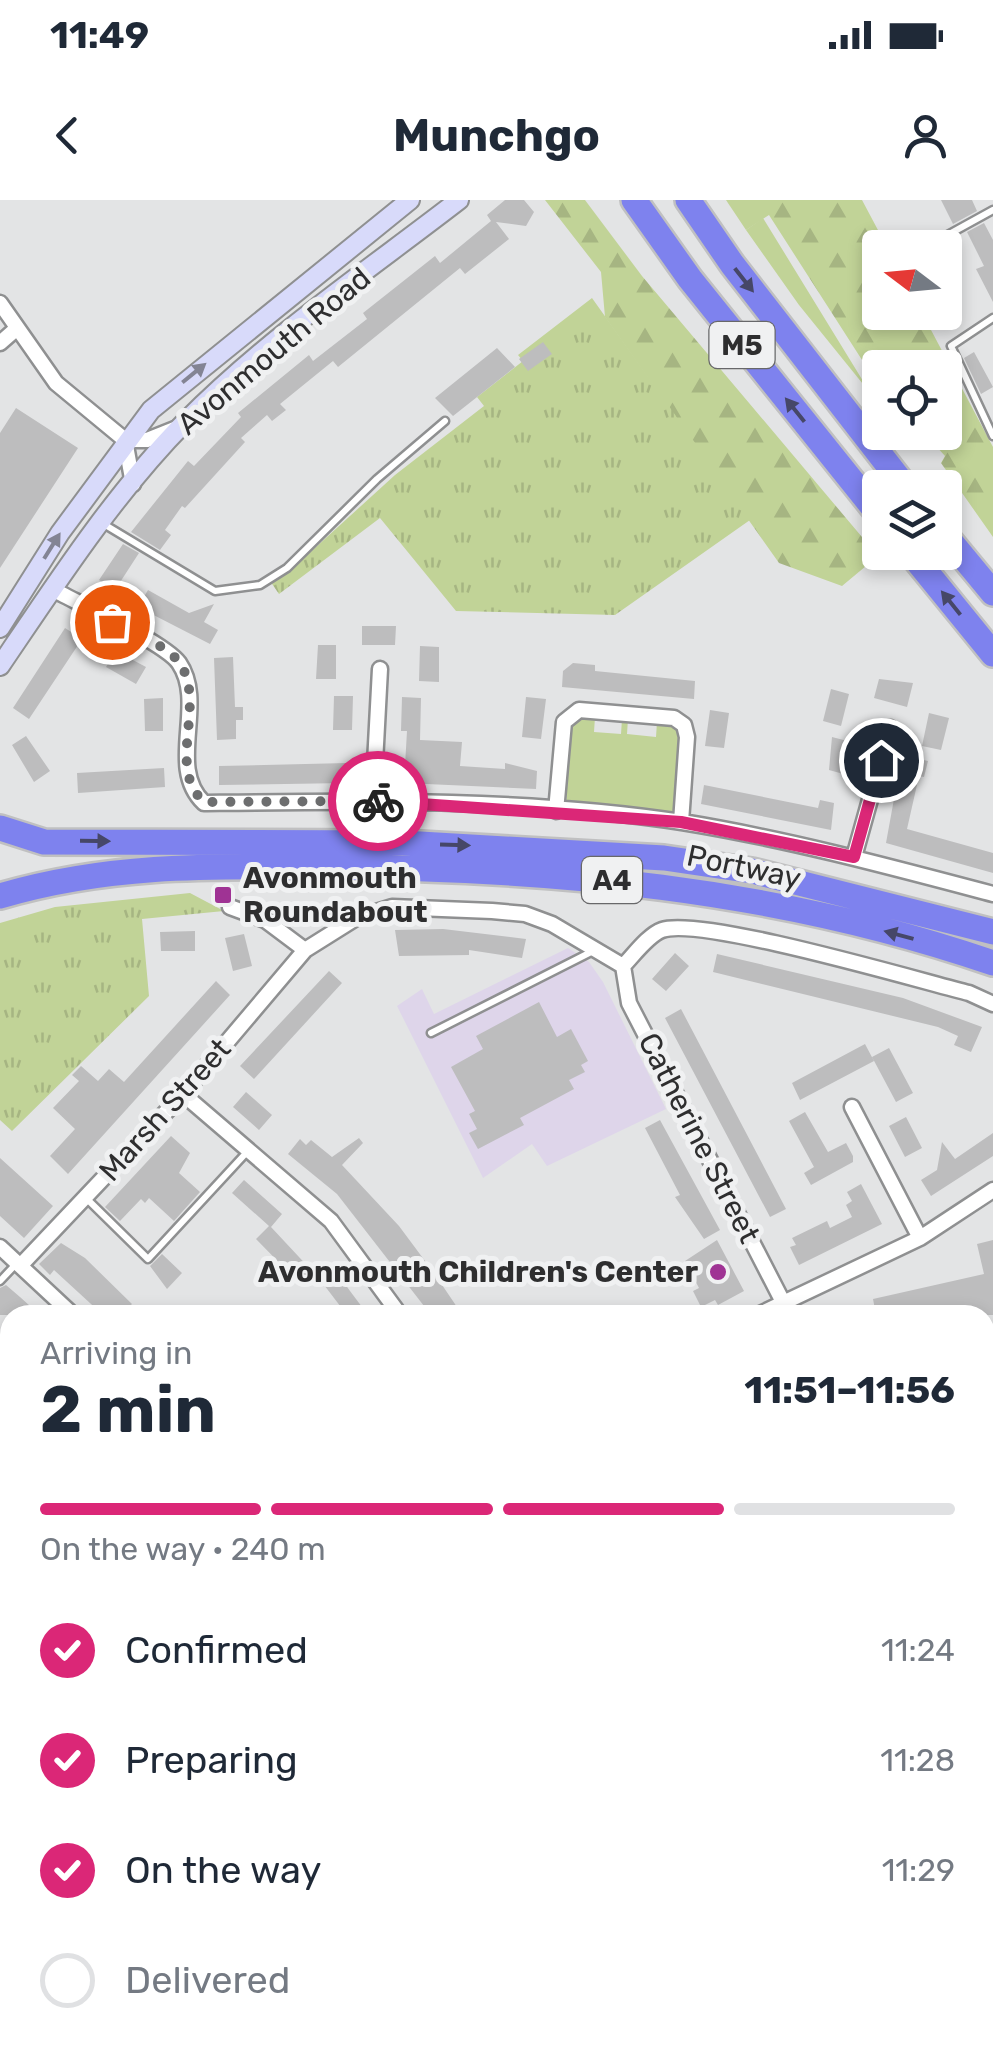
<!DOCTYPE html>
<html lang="en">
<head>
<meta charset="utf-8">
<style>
	body { margin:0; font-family:Rubik,sans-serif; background:#f6f6f7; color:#1f2937; height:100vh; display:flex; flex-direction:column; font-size:38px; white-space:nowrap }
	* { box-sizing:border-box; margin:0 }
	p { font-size:32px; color:#747a83 }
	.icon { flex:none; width:55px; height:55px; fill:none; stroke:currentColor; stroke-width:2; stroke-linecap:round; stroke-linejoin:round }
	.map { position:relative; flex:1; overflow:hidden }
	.sheet { position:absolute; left:0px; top:1105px; width:995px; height:752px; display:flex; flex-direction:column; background:#fff; border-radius:30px 30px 0 0; box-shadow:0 5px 15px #0003 }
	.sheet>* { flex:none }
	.needle { width:65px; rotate:286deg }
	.controls { position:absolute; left:862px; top:30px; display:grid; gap:20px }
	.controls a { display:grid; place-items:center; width:100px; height:100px; border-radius:10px; background:#fff; box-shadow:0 5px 15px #0003; font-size:50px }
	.pin { position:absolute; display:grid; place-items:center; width:85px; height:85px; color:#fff; margin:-42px; border:5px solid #fff; border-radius:50%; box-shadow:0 2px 10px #0007 }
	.courier { position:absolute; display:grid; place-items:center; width:100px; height:100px; margin:-50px; border:8px solid #db2777; border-radius:50%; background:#fff; color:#222; box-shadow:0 2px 12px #0007 }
	.head em { font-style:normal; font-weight:700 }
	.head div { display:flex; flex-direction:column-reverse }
	.head { display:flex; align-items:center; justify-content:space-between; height:170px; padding:0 40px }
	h1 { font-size:65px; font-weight:700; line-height:75px }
	.bar { display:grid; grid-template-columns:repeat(4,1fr); gap:15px 10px; align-content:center; height:120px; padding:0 40px }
	.bar i { height:12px; border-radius:8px; background:#e0e1e3 }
	.bar .selected { background:#db2777 }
	.bar p { grid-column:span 4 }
	ol { padding:0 40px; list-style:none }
	li { display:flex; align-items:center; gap:30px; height:110px }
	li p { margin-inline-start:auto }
	li .icon { padding:10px; border-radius:50%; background:#db2777; color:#fff; stroke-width:4 }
	li:last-child { color:#747a83 }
	li i { width:55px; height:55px; border:5px solid #e0e1e3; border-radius:50% }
	.status { display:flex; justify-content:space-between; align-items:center; height:70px; padding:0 50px; background:#fff; direction:ltr }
	.status svg { height:28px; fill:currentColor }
	header { display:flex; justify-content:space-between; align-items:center; height:130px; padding:0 40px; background:#fff; font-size:45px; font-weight:700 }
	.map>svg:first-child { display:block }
	.education { fill:#ded5ea }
	.grass { fill:#c1d397 }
	.forest { fill:url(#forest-firs) }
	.park { fill:url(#park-tufts) }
	.building { fill:#bdbdbe }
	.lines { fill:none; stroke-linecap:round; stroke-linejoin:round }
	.lane-casing { stroke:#8f9091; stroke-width:11 }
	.street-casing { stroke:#8f9091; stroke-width:19 }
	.secondary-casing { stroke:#8f9091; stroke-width:22 }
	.highway-casing { stroke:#c0c0c1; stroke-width:30 }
	.lane { stroke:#fff; stroke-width:6 }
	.street { stroke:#fff; stroke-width:14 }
	.secondary { stroke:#d8dafa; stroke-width:18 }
	.highway { stroke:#7e82ee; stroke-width:25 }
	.rail-casing { stroke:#474849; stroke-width:9 }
	.rail { stroke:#f0f1f2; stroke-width:5; stroke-dasharray:15; stroke-linecap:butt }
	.oneway { fill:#464768 }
	.oneway2 { fill:#838494 }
	.done { stroke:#6d6e6f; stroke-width:10; stroke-dasharray:0 18 }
	.route { stroke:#db2777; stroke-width:12 }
	.poi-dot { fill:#9f3394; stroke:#f0f1f2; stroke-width:4 }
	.labels { text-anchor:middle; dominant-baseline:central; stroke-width:10; stroke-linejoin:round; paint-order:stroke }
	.shield { fill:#f0f1f2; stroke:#68686a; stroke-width:2.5 }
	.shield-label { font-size:28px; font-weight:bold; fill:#2e2e2f }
	.street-label { font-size:30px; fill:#2e2e2f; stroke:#f0f1f2 }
	.poi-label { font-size:30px; font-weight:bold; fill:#2e2e2f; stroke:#f0f1f2; text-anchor:start }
</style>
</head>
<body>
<div class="status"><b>11:49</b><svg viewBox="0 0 49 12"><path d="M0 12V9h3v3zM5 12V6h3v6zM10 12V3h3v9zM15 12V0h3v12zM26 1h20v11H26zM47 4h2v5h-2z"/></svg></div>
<header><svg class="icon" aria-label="back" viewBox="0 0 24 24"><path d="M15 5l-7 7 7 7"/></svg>Munchgo<svg class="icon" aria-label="person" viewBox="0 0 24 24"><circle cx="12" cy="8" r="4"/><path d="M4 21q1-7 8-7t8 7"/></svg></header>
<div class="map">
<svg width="993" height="1856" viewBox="0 0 993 1856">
	<defs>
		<pattern id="forest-firs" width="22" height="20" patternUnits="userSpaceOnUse" patternTransform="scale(2.5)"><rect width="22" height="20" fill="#c1d397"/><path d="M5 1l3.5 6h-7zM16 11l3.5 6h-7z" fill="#a6b582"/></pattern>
		<pattern id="park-tufts" width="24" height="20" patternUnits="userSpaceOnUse" patternTransform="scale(2.5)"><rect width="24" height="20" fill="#c1d397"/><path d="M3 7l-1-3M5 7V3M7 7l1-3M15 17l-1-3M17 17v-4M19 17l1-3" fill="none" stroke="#a6b582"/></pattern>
	</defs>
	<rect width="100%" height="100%" fill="#e3e4e5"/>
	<path class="education" d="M568 748 589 762 603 782 666 909 547 966 532 944 483 978 397 806 422 789 434 814Z"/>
	<path class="grass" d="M763 18 871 194 799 105 746 30Z
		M582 515 595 517 594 532 621 534 622 519H628L627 534 656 537 657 522 677 525 682 534 675 613 566 604 571 525Z"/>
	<path class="forest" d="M545 0H585L642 76 878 356 842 386 779 363 605 117 601 72Z
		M726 0H862L887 47 880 48V112L922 113 993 247V337L941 263 945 256 924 233 945 232V168H880V188L769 15 746 30Z"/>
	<path class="park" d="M592 98 750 320 615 415 456 411 380 318 279 394 270 381 305 357 395 275 484 206 477 197 523 161 518 155Z
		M190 693 224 711 142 719 149 796 12 931 0 920V723L55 707Z"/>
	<path class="building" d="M505 0H524L534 12 526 26 496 22 509 39 465 74 460 68 338 167 333 161 280 204 286 210 272 221 267 215 241 238 245 242 185 308 182 306 165 330 171 335 160 350 131 332 188 261 194 266 241 217 238 213 309 155 313 161 367 119 363 113 435 56 440 63 491 21 487 15Z
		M941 0H972L977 11 953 24Z
		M984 23 993 40V102L976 69 984 66 967 32Z
		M543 142 552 154 528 171 519 159Z
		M497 148 515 167 453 216 435 198Z
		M974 152 993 187 981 194 964 158Z
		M16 208 78 248 0 368V233Z
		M123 344 139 353 115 390 99 380Z
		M148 390 189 413 214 404 204 422 218 430 210 444 138 407Z
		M362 426H396L395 445H362Z
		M65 428 82 439 29 519 13 508Z
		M318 445H336V479H316Z
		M420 446 439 447V482L419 481Z
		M116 451 146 467 136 484 106 467Z
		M233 457 235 507H243V520H236V539L217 540 214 458Z
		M573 463 595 465V471L695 481 694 499 562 487 563 471Z
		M879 479 913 483 907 507 874 498Z
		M831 489 849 494 841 526 823 521Z
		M334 496H353L352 530H333Z
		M402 497 421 498 420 540 462 542 460 566 505 569V563L537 571 536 589 404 583 407 531H401Z
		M526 497 546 499 541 539 522 537Z
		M163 498V531H145L144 499Z
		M710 510 729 513 724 548 705 546Z
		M929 513 949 518 941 550 922 546Z
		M26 536 50 571 34 582 12 545Z
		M832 537 855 543 847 575 829 570Z
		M902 555 928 561 924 577 919 576 907 629 993 653V673L886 643Z
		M347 563V583L219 585V566Z
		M164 568 165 587 78 593 77 573Z
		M704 585 818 608 820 600 834 603 831 630 701 604Z
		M443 729 526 739 522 758 469 750V755L399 756 395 730Z
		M195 731V751H161L160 732Z
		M244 734 252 766 233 771 225 738Z
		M675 753 689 766 666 791 652 779Z
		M717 754 903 798 982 827 971 852 954 845 958 836 938 827 713 772Z
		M329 771 342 783 254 879 240 866Z
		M216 781 230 795 68 974 50 956 75 929 53 908 79 881 72 875 81 866 98 881 109 869 124 882Z
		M539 802 557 837 571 829 588 861 581 865 585 872 569 880 574 889 520 918 524 925 478 949 469 933 477 929 469 914 475 911 451 867 483 849 476 836Z
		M681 809 786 1009 770 1017 665 818Z
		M865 844 874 861 800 900 792 883Z
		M889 848 913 893 896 902 872 857Z
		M246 892 272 915 259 930 233 907Z
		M805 912 828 952 846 943 853 956V962L811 985 804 973 814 967 789 921Z
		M906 917 922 948 905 957 889 926Z
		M660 920 720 1030 704 1039 675 997 680 995 645 928Z
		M993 933V956L931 996 921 980 937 970 942 942 955 959Z
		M171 936 190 953 179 973 200 992 174 1021 149 998 145 1003 141 999 120 1021 105 1007Z
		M359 938 363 943 342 965 399 1026 434 1073 459 1110 452 1115H431L337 994 288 954 300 939 306 945 311 940 332 957Z
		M0 958 53 1006 24 1038 0 1016Z
		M244 980 282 1014 271 1027 313 1072 300 1084 256 1039 269 1026 232 993Z
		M861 984 882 1024 799 1065 790 1047 796 1045 792 1038 827 1021 830 1028 852 1017 846 1005 852 1001 847 992Z
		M717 1040 744 1091 718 1105 715 1100 701 1107 693 1091 699 1088 685 1061Z
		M993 1040V1115H876L873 1099 984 1074 977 1044Z
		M61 1043 85 1058 132 1104 121 1115H103L54 1070 50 1075 39 1064Z
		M162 1054 182 1073 167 1089 150 1066Z
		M335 1070 350 1091 368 1115H347L321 1081Z
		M6 1085 20 1097 40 1115H0V1088Z"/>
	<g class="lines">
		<g class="lane-casing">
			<path id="lane" d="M924 48 993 10
				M993 118 951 146 993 236
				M102 323 215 391 260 385 287 368 377 279 445 221
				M431 833 595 750
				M87 999 148 1059 247 952
				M0 1081 17 1063
				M0 1179 10 1188
				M985 1192 993 1191
				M0 1646 10 1633
				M0 1797 10 1810
				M38 1848 43 1856
				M696 1848V1856"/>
		</g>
		<g class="street-casing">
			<path id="street" d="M0 103 56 183 125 240 133 284
				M0 143 16 129
				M125 240H147L177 228
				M52 389C78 403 165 443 179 463 207 504 166 567 204 603 362 601 526 598 682 622 787 639 891 667 993 694
				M373 601 380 469
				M556 611 564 522 579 510 674 518 684 525 687 537 681 622
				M854 657 890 528
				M230 707 265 720 305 750 356 718 392 707 492 711 525 714 552 724 623 766C633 756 648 735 662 730 700 716 917 780 969 793L993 804
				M623 766 629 803 785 1106
				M183 894 331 1021 400 1115
				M852 907 920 1038
				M0 1047 73 1115
				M21 1065 183 894 305 750
				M758 1115 920 1038 993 990
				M0 1311 10 1320
				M0 1368 10 1364
				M985 1444 993 1443"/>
		</g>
		<g class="secondary-casing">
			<path id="secondary" d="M0 428 60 333 151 210 410 0
				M0 466C57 382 114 294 185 222 267 139 367 71 459 0"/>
		</g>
		<g class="highway-casing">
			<path id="highway" d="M634 0 690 79 880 316
				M688 0 732 64 906 288
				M945 335 993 393
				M910 352 993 454
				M0 628 44 642 403 643 664 658 752 671 993 732
				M0 696C108 664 210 666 322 667 551 668 775 688 993 763"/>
		</g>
		<use href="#lane" class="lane"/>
		<use href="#street" class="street"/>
		<use href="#secondary" class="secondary"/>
		<use href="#highway" class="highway"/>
		<g class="rail-casing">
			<path id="rail" d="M985 1219 993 1218
				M0 1510 10 1504"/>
		</g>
		<use href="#rail" class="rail"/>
	</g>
	<defs><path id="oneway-solid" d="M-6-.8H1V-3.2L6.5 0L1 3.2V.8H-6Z" transform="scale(2.5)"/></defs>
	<g class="oneway">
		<use href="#oneway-solid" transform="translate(744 80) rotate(52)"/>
		<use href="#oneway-solid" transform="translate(795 210) rotate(-129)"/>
		<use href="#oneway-solid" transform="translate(951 403) rotate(-129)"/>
		<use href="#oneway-solid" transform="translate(95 641) rotate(1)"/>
		<use href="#oneway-solid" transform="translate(455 645) rotate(2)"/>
		<use href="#oneway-solid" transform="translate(899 735) rotate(-165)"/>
	</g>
	<g class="oneway2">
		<use href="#oneway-solid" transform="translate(194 173) rotate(-39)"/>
		<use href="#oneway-solid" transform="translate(52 346) rotate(-58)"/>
	</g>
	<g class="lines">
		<path class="done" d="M112 422C132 433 165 444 179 462 208 503 165 567 204 602L378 601"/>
		<path class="route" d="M378 601 681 622 854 657 881 560"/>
	</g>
	<g class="poi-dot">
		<rect x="213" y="685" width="20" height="20" rx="5"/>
		<circle cx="718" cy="1072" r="10"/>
	</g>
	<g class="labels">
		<g class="shield">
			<rect x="709.5" y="122" width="65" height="46" rx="8"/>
			<rect x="582" y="657" width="60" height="46" rx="8"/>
		</g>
		<g class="shield-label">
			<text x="742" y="145">M5</text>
			<text x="612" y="680">A4</text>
		</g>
		<g class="street-label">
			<text transform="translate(274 151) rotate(-40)">Avonmouth Road</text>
			<text transform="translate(744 667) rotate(12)">Portway</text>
			<text transform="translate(165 910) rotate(-48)">Marsh Street</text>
			<text transform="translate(699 938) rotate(63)">Catherine Street</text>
		</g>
		<g class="poi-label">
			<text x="243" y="678">Avonmouth<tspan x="243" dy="34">Roundabout</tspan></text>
			<text x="698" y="1072" text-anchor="end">Avonmouth Children's Center</text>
		</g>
	</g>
</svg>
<div class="controls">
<a><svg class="needle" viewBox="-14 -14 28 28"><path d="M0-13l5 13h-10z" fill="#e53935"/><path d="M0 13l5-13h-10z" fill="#747a83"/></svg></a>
<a><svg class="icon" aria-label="locate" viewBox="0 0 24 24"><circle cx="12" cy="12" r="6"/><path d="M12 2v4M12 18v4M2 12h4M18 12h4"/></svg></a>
<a><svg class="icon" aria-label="layers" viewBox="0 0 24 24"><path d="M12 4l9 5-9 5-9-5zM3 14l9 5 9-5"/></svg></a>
</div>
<div class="pin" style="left:112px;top:422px;background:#ea580c"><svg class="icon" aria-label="bag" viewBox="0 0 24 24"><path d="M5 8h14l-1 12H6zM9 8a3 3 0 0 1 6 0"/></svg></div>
<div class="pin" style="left:881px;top:560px;background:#1f2937"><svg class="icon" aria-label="home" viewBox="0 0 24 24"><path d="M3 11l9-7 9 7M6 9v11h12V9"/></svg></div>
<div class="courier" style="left:378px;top:601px"><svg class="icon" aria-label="bike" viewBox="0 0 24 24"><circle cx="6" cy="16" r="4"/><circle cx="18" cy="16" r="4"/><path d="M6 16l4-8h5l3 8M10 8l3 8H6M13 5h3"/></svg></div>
<section class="sheet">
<div class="head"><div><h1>2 min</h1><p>Arriving in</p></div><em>11:51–11:56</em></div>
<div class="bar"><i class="selected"></i><i class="selected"></i><i class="selected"></i><i></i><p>On the way · 240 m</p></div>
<ol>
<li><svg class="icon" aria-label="check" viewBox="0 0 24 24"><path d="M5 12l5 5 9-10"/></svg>Confirmed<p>11:24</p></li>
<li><svg class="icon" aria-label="check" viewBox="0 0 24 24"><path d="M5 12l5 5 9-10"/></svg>Preparing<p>11:28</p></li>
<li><svg class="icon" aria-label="check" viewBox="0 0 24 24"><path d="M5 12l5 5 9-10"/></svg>On the way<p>11:29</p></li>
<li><i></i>Delivered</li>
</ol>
</section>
</div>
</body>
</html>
